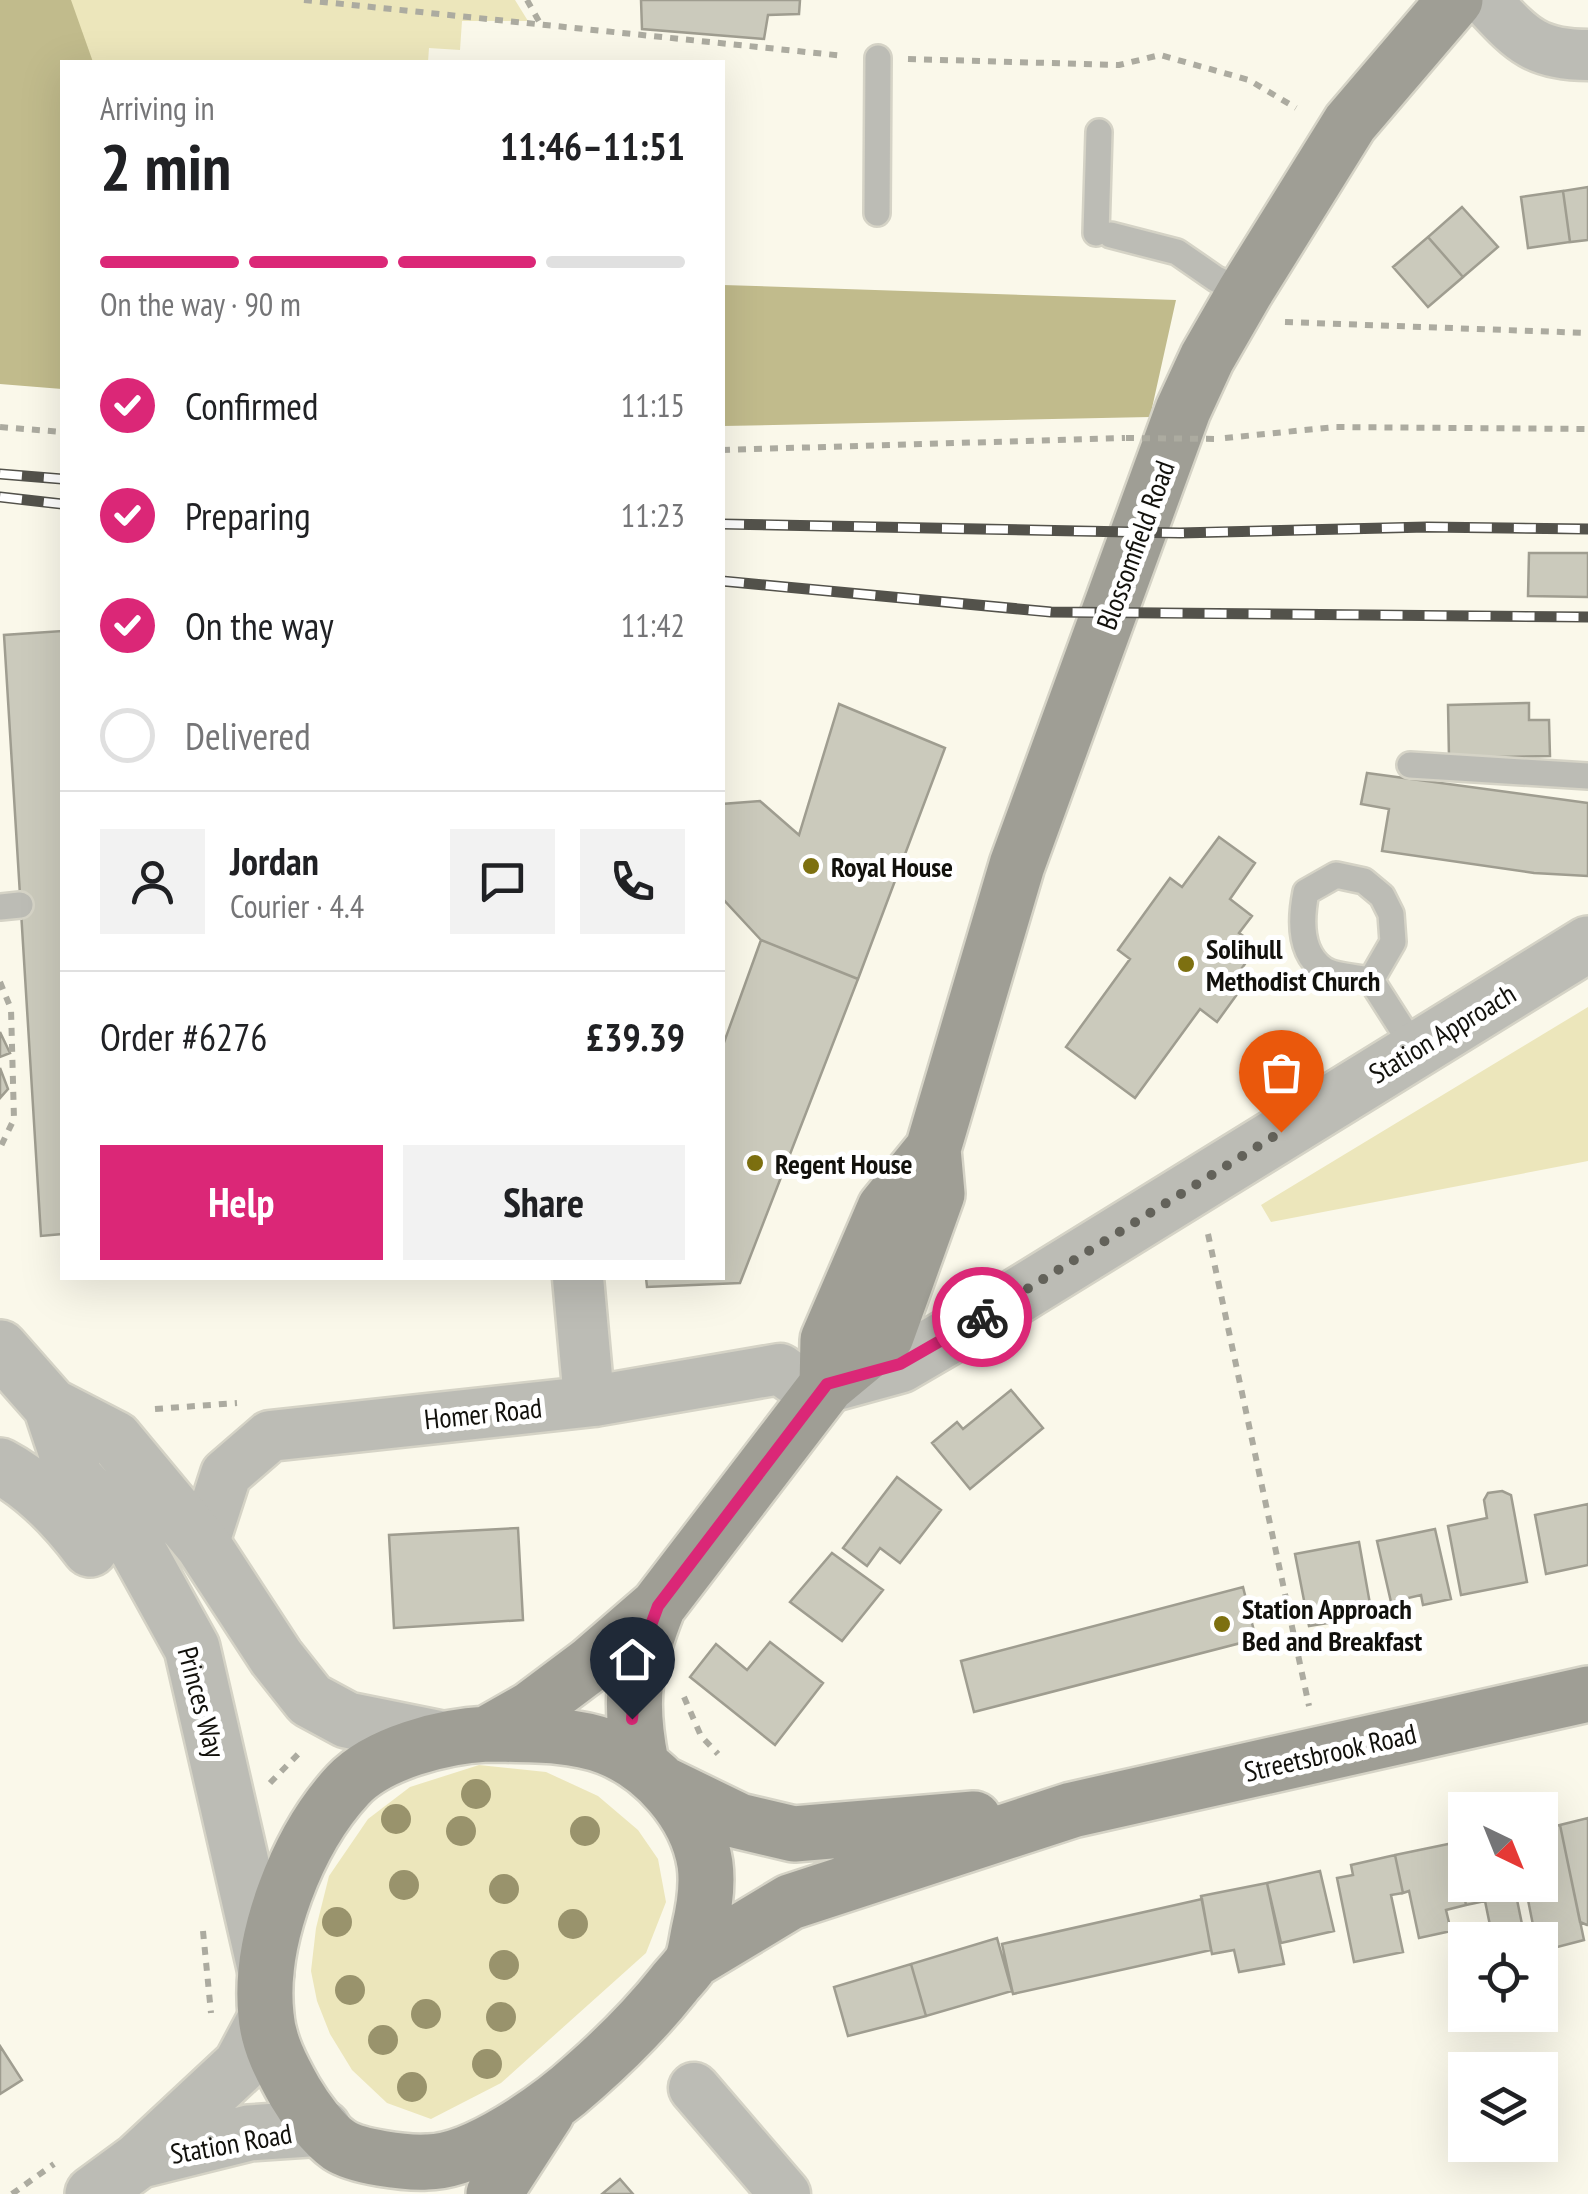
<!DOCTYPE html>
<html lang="en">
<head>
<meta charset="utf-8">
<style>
	body { margin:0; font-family:"PT Sans Narrow",sans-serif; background:#f2f2f2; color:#202124; height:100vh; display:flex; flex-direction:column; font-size:38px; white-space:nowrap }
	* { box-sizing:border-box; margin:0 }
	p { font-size:32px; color:#757577 }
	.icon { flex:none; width:55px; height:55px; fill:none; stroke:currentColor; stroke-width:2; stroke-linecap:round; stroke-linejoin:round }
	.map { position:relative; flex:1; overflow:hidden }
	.panel { position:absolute; left:60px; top:60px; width:665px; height:1220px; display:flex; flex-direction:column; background:#fff; border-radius:0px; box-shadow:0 10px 40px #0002 }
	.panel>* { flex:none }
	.needle { width:65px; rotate:137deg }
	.buttons { position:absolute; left:1448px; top:1792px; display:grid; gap:20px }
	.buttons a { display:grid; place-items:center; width:110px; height:110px; border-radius:0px; background:#fff; box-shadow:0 10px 40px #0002; font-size:50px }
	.pin { position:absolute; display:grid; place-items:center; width:85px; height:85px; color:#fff; margin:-102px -42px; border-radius:50% 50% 50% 0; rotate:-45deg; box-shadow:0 0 10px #0007 }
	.pin .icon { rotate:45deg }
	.courier { position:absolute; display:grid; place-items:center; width:100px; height:100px; margin:-50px; border:8px solid #db2777; border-radius:50%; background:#fff; color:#222; box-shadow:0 2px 12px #0007 }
	.head em { font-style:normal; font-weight:700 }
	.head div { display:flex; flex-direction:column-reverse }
	.head { display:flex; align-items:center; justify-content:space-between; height:170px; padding:0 40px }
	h1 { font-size:65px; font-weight:700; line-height:75px }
	.bar { display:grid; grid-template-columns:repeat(4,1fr); gap:15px 10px; align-content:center; height:120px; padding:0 40px }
	.bar i { height:12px; border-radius:8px; background:#e0e0e0 }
	.bar .selected { background:#db2777 }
	.bar p { grid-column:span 4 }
	.line { display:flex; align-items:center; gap:25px; padding:0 40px; border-top:2px solid #e0e0e0 }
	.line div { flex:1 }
	.round { display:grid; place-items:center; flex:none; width:105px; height:105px; border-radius:0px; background:#f2f2f2 }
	ol { padding:0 40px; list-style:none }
	li { display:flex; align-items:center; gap:30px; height:110px }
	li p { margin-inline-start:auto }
	li .icon { padding:10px; border-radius:50%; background:#db2777; color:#fff; stroke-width:4 }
	li:last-child { color:#757577 }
	li i { width:55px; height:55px; border:5px solid #e0e0e0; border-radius:50% }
	.action { display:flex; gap:20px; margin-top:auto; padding:20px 40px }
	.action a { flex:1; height:115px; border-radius:0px; background:#db2777; color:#fff; font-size:40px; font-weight:700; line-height:115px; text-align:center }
	.action a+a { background:#f2f2f2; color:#202124 }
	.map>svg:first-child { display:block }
	.green { fill:#ece6bb }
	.forest { fill:#c1bb8c }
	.building { fill:#cbcabc; stroke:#9f9d90; stroke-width:2.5 }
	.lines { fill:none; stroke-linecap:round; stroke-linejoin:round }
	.service-casing { stroke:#d5d3c6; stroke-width:30 }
	.minor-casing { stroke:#d5d3c6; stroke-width:55 }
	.tertiary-casing { stroke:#d5d3c6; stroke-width:60 }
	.secondary-casing { stroke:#d5d3c6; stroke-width:60 }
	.path { stroke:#acaba0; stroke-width:6; stroke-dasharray:8 8; stroke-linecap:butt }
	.service { stroke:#bcbcb5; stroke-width:25 }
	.minor { stroke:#bcbcb5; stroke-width:50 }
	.tertiary { stroke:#bcbcb5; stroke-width:55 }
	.secondary { stroke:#9f9e95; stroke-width:55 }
	.rail-casing { stroke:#53524b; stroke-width:11 }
	.rail { stroke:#fff; stroke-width:8; stroke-dasharray:22; stroke-linecap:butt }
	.path-bridge { stroke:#acaba0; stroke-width:6; stroke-dasharray:8 8; stroke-linecap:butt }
	.tree { fill:#99936c }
	.done { stroke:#63625a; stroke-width:10; stroke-dasharray:0 18 }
	.route { stroke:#db2777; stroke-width:12 }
	.poi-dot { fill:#7d7010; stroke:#fff; stroke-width:4 }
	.labels { text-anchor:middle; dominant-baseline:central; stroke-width:10; stroke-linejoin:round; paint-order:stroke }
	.street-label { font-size:28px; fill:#12110c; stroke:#fff }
	.poi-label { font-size:28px; font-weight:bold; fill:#12110c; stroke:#fff; text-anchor:start }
</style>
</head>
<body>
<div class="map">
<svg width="1588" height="2194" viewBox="0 0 1588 2194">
	<rect width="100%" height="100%" fill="#faf8ea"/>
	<path class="green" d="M0 0H515L528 21H462L460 50 429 48 428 62H62Z
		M1588 1007V1161L1271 1222 1261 1205Z
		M479 1765 546 1772 598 1796 638 1830 658 1859 666 1902 646 1953 501 2083 431 2119 387 2103 352 2070 330 2034 317 2001 311 1971 316 1928 329 1876 368 1819 410 1787Z"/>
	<path class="forest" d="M0 0H71L93 62H62V389L0 384Z
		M723 285 1176 300 1150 417 723 426Z"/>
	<path class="building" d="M641 0H800L799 14 768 15 764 39 642 29Z
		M1588 187V240L1570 242 1563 191Z
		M1563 191 1570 242 1528 248 1521 197Z
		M1462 207 1498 247 1463 277 1428 237Z
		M1428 237 1463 277 1428 307 1393 267Z
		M1529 553H1588V597L1528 596Z
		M62 631V1234L41 1236 4 635Z
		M1529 703V720H1549L1550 756 1449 758 1448 705Z
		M839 704 945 748 858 979 761 940 722 898V804L760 801 799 835Z
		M1367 773 1588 803V876L1534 873 1382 851 1389 809 1361 804Z
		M1219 837 1255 863 1230 899 1252 916 1239 933 1258 946 1242 968 1251 975 1217 1022 1200 1009 1135 1098 1066 1047 1130 959 1118 950 1170 878 1182 887Z
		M761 940 858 979 740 1283 647 1287 646 1278H722V1048Z
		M0 1032 10 1053 0 1057Z
		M0 1068 8 1089 0 1098Z
		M1011 1390 1043 1428 970 1489 932 1443 957 1422 963 1429Z
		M897 1477 941 1510 900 1563 880 1548 867 1566 843 1548Z
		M1502 1491 1511 1495 1527 1582 1461 1595 1448 1526 1487 1518 1484 1500 1488 1493Z
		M1588 1504V1565L1546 1574 1535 1515Z
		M518 1528 523 1620 394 1628 389 1535Z
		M1435 1529 1451 1599 1423 1605 1421 1595 1391 1602 1377 1541Z
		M1359 1542 1370 1604 1337 1610 1340 1621 1309 1626 1295 1554Z
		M832 1553 883 1590 842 1641 790 1602Z
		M1243 1587 1256 1639 974 1712 961 1661Z
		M770 1642 823 1683 775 1745 690 1677 716 1644 747 1670Z
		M1588 1818V1925H1587L1580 1922 1560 1825Z
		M1560 1825 1584 1940 1557 1947 1554 1955 1544 1958 1540 1952V1940H1536L1525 1885H1540V1829Z
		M1465 1840V1885H1514L1524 1934 1493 1940 1485 1901 1466 1905 1453 1843Z
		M1453 1843 1466 1905 1446 1910 1451 1931 1419 1938 1409 1891 1403 1893 1395 1855Z
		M1395 1855 1403 1893 1391 1895 1403 1952 1354 1962 1337 1878 1353 1875 1351 1865Z
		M1320 1871 1334 1931 1281 1943 1267 1883Z
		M1267 1883 1284 1964 1239 1972 1234 1950 1212 1954 1201 1896Z
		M1202 1899 1211 1950 1013 1994 1002 1944Z
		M997 1938 1012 1991 926 2016 911 1964Z
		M911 1964 926 2016 848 2036 834 1987Z
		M0 2046 22 2080 0 2094Z
		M620 2179 633 2194H602Z"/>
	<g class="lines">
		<g class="service-casing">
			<path id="service" d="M877 213 878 58
				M1096 233 1099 132
				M1111 235 1177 252 1216 279 1245 292
				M1410 765 1588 776
				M0 907 20 905
				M1371 980 1393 942 1391 914 1382 896 1364 881 1336 875 1306 892C1301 917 1299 952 1323 969 1334 977 1357 977 1371 980L1415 1049"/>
		</g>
		<g class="minor-casing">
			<path id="minor" d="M1485 0C1520 37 1533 55 1588 55
				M578 1278 587 1377 594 1401
				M203 1545 226 1474 270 1436 594 1401 780 1369 818 1396
				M694 2088 785 2194"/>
		</g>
		<g class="tertiary-casing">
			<path id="tertiary" d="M0 1348 51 1406 115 1439 203 1545 276 1657 310 1700 347 1720 441 1739
				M827 1385 900 1365 1003 1305 1588 944
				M51 1406 75 1478 134 1543 192 1648 266 1972
				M0 1466C36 1485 66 1517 90 1549
				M145 2159 249 2133 323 2128
				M93 2194 138 2161 241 2065 266 2018"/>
		</g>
		<g class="secondary-casing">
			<path id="secondary" d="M827 1385 828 1340 885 1208 933 1149 1017 865 1183 410 1207 358 1245 292 1350 123 1455 0
				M487 1734C526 1735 570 1733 607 1747 654 1765 697 1813 705 1864 708 1886 704 1910 699 1931 697 1940 696 1952 692 1961 688 1969 679 1977 673 1985 646 2019 617 2048 584 2077 550 2108 475 2162 427 2162 405 2163 357 2157 339 2145 323 2134 305 2109 295 2092 282 2069 268 2043 266 2015 258 1940 297 1840 348 1785 378 1753 444 1736 487 1734Z
				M487 1734 531 1709 591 1664 658 1606 827 1385 886 1336 937 1194 933 1149
				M641 1763C628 1698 634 1667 658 1606
				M663 1784 739 1821 794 1834 974 1819
				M692 1961 790 1902 1072 1810 1588 1694
				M494 2194 547 2112"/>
		</g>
		<path class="path" d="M304 0 845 56
			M527 0 541 25
			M908 59 1119 65 1160 55 1249 80 1296 108
			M1285 322 1588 333
			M0 427 62 432
			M1225 438 1335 427 1588 429
			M722 450 1125 438
			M0 982 11 1009 14 1119 0 1148
			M1208 1234 1309 1706
			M155 1409 237 1403
			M684 1697 701 1736 718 1754
			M270 1783 303 1749
			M203 1931 211 2013
			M12 2194 54 2164"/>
		<use href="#service" class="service"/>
		<use href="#minor" class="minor"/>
		<use href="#tertiary" class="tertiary"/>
		<use href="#secondary" class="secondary"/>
		<g class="rail-casing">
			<path id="rail" d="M0 474 62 479
				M0 497 62 504
				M722 524 1180 533 1427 527 1588 529
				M722 581 1051 612 1588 617"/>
		</g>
		<use href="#rail" class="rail"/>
		<path class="path-bridge" d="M1126 438 1220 439"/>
	</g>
	<g class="tree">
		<circle cx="476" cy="1794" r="15"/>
		<circle cx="396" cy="1819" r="15"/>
		<circle cx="461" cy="1831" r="15"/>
		<circle cx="585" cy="1831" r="15"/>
		<circle cx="404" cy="1885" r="15"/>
		<circle cx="504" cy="1889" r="15"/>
		<circle cx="337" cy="1922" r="15"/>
		<circle cx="573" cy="1924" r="15"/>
		<circle cx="504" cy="1965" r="15"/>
		<circle cx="350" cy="1990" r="15"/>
		<circle cx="426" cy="2014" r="15"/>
		<circle cx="501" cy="2017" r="15"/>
		<circle cx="383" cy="2040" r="15"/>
		<circle cx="487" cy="2064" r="15"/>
		<circle cx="412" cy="2087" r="15"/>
	</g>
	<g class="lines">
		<path class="done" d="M982 1317 1281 1132"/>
		<path class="route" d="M632 1719C635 1678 643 1645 658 1606L827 1384 900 1364 982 1317"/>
	</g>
	<g class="poi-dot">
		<circle cx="811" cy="866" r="10"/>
		<circle cx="1186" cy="964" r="10"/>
		<circle cx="755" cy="1163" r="10"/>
		<circle cx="1222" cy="1624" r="10"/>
	</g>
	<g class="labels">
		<g class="street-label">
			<text transform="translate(1135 545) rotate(-70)">Blossomfield Road</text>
			<text transform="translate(1442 1033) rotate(-31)">Station Approach</text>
			<text transform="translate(483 1413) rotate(-6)">Homer Road</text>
			<text transform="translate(202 1702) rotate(75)">Princes Way</text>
			<text transform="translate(1330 1752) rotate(-13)">Streetsbrook Road</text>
			<text transform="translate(231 2143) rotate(-10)">Station Road</text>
		</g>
		<g class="poi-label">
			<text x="831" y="866">Royal House</text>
			<text x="1206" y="948">Solihull<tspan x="1206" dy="32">Methodist Church</tspan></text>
			<text x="775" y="1163">Regent House</text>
			<text x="1242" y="1608">Station Approach<tspan x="1242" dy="32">Bed and Breakfast</tspan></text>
		</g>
	</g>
</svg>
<div class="buttons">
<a><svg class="needle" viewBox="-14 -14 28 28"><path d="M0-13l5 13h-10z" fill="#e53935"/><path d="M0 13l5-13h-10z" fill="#757577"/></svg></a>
<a><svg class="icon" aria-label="locate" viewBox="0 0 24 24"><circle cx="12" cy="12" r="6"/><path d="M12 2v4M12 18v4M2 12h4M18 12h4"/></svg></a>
<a><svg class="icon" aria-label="layers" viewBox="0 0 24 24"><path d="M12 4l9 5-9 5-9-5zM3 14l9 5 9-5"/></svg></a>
</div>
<div class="pin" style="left:1281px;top:1132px;background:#ea580c"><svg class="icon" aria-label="bag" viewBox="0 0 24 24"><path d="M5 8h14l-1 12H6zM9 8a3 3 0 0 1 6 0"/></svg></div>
<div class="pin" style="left:632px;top:1719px;background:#1f2937"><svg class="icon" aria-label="home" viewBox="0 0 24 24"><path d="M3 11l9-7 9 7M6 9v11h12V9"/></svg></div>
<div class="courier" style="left:982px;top:1317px"><svg class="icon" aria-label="bike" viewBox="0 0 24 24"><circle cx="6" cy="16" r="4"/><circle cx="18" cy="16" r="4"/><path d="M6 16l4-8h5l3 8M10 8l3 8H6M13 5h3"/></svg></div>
<section class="panel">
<div class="head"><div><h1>2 min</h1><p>Arriving in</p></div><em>11:46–11:51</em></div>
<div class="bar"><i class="selected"></i><i class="selected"></i><i class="selected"></i><i></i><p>On the way · 90 m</p></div>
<ol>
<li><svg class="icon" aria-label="check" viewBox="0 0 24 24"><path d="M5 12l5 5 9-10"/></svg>Confirmed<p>11:15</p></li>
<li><svg class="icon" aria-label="check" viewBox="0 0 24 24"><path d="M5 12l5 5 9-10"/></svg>Preparing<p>11:23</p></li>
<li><svg class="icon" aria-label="check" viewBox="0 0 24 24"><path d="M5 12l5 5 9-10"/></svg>On the way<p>11:42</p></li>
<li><i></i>Delivered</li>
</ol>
<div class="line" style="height:180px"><a class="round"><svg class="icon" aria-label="person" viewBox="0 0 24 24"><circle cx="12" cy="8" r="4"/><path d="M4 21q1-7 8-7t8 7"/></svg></a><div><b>Jordan</b><p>Courier · 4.4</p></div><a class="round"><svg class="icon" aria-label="chat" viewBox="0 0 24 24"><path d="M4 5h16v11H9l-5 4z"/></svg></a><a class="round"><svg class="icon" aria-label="phone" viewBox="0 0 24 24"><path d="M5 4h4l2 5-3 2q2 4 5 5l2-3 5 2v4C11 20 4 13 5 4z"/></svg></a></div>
<div class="line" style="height:130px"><div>Order #6276</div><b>£39.39</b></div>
<div class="action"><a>Help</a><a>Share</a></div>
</section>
</div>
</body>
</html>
